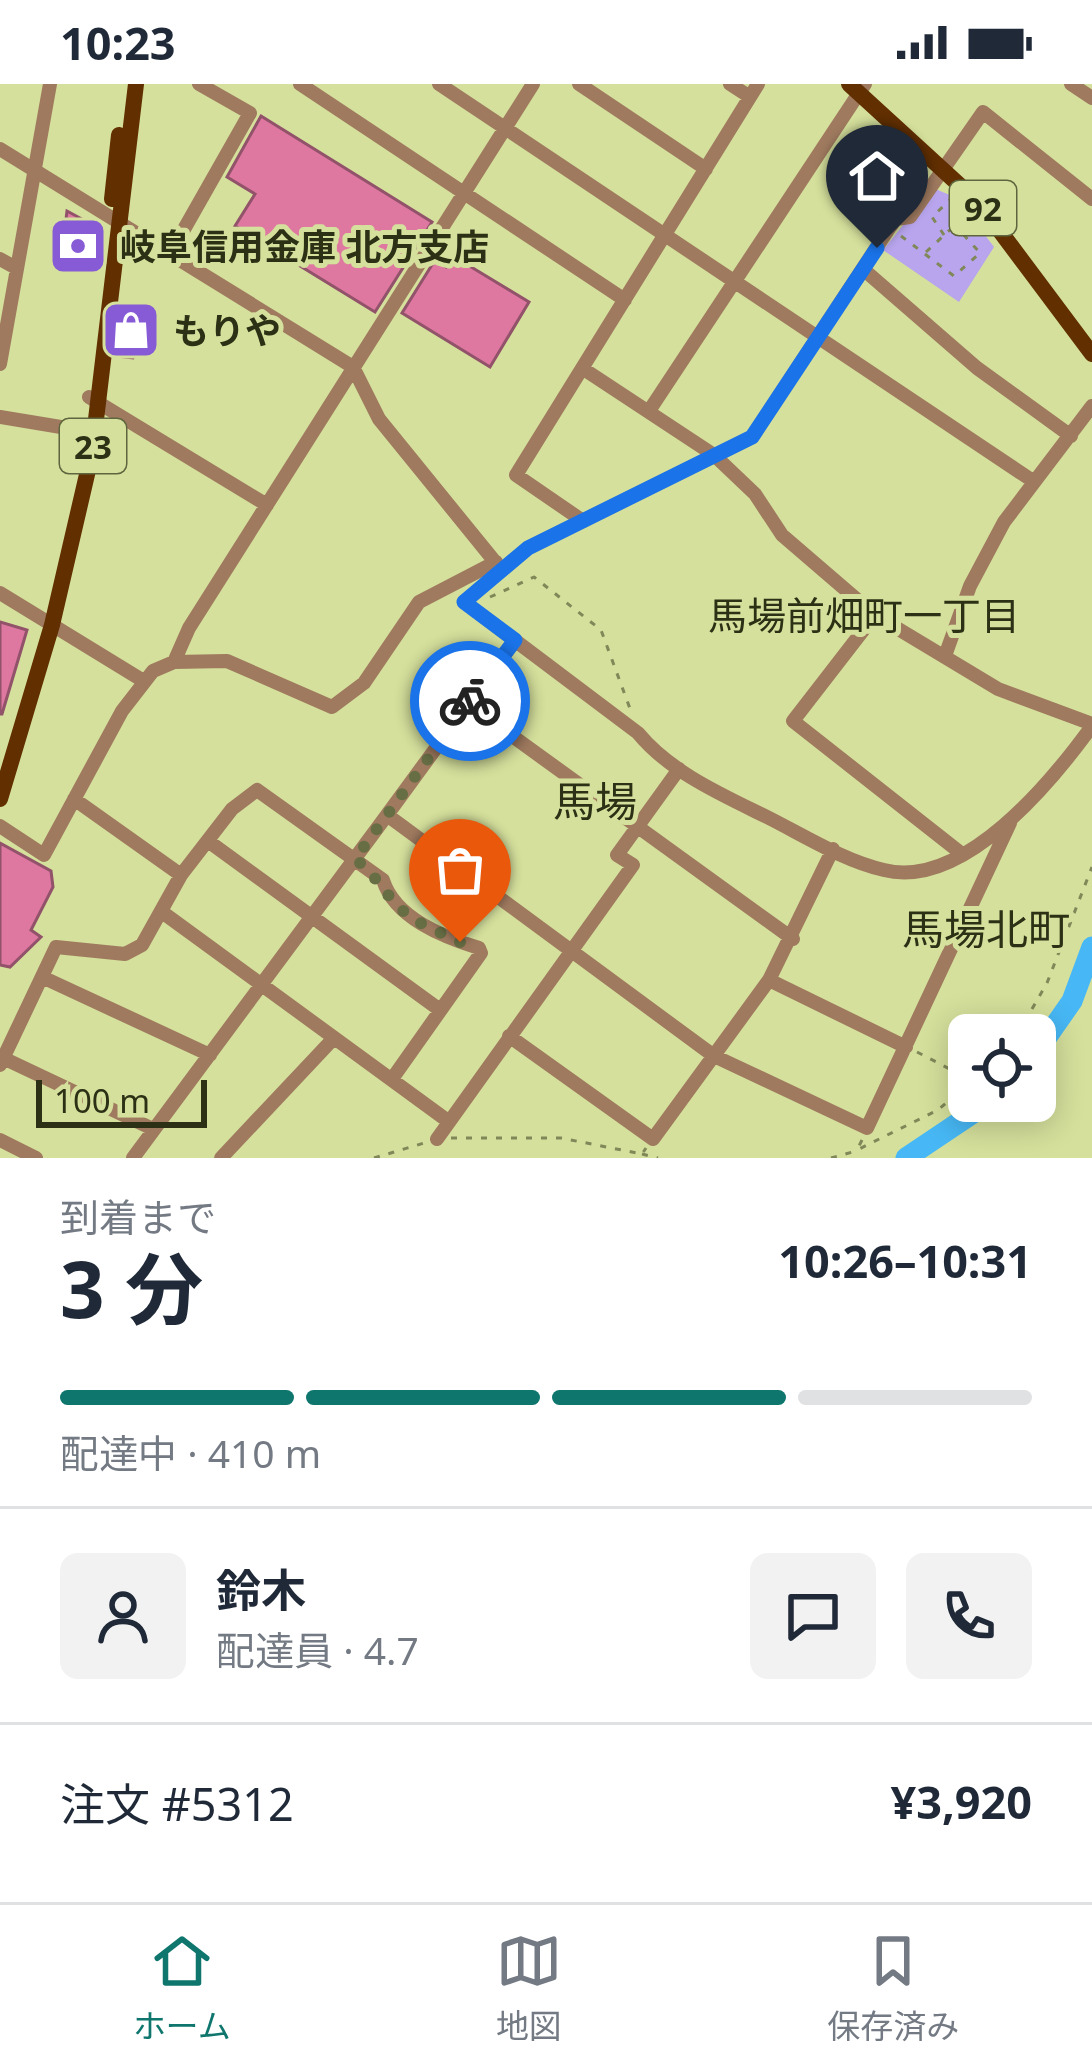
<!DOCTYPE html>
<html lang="ja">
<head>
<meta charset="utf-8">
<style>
	body { margin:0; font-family:"Noto Sans","Noto Sans JP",sans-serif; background:#f2f2f3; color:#1f2937; height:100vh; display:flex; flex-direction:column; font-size:45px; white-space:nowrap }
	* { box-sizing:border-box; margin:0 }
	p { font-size:39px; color:#747a83 }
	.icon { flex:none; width:66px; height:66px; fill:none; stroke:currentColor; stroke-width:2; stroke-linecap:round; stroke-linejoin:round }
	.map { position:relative; height:1074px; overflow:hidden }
	.sheet { display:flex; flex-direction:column; background:#fff; flex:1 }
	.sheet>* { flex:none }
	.tools { position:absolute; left:948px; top:930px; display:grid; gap:24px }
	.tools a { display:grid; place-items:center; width:108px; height:108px; border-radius:18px; background:#fff; box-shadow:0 6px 30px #0003; font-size:60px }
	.scale { position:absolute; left:36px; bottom:30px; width:171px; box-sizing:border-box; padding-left:12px; border:6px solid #2c3015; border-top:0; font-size:33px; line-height:42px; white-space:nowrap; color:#2c3015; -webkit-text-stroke:9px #d5e09c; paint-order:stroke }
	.pin { position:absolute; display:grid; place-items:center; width:102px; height:102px; color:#fff; margin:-123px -51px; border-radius:50% 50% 50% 0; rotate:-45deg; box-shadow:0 0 12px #0007 }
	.pin .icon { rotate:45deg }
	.courier { position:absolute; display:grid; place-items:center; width:120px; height:120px; margin:-60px; border:9px solid #1a73e8; border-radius:50%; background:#fff; color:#222; box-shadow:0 3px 15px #0007 }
	.head em { font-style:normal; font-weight:700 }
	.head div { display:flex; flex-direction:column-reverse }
	.head { display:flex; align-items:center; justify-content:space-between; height:204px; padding:0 60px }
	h1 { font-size:78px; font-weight:700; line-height:90px }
	.bar { display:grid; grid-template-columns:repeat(4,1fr); gap:18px 12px; align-content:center; height:144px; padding:0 60px }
	.bar i { height:15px; border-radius:9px; background:#e0e1e3 }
	.bar .active { background:#0f766e }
	.bar p { grid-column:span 4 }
	.line { display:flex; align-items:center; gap:30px; padding:0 60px; border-top:3px solid #e0e1e3 }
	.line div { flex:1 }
	.round { display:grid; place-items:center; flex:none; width:126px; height:126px; border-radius:18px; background:#f2f2f3 }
	.status { display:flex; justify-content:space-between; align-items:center; height:84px; padding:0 60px; background:#fff; direction:ltr }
	.status svg { height:33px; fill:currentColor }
	.tab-bar { display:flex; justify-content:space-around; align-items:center; height:168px; border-top:3px solid #e0e1e3; background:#fff; font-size:33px; color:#747a83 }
	.tab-bar a { display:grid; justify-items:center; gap:6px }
	.tab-bar .active { color:#0f766e }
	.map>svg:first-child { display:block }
	.green { fill:#b8a5ed }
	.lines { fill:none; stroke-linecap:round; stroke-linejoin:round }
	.river { stroke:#47b8f5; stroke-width:21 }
	.building { fill:#de78a0; stroke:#91526a; stroke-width:3 }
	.path { stroke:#808758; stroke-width:3; stroke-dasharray:6 9; stroke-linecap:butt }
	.minor { stroke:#9f7a5f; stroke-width:14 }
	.major { stroke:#612f00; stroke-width:16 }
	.done { stroke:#676e44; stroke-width:12; stroke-dasharray:0 21.6 }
	.route { stroke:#1a73e8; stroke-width:15 }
	.labels { text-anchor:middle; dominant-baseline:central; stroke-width:10; stroke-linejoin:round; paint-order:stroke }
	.shield { fill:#d5e09c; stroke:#5f653e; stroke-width:3 }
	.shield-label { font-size:33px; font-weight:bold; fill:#2c3015 }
	.poi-label { font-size:36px; font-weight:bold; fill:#2c3015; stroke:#d5e09c; text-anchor:start }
	.neighbourhood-label { font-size:39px; fill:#2c3015; stroke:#d5e09c }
	.quarter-label { font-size:42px; fill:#2c3015; stroke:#d5e09c }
</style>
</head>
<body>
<div class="status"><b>10:23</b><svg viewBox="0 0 49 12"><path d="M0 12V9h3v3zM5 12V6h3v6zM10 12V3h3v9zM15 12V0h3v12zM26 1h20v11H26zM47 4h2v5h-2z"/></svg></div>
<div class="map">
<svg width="1092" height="1074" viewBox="0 0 1092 1074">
	<rect width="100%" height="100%" fill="#d5e09c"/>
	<path class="green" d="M933 104 957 114 994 163 959 218 883 166Z"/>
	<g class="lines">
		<path class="river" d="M1035 970 1072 917 1092 863
			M906 1074 991 1017"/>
	</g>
	<path class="building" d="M261 32 432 138 375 228 235 142 255 110 227 93Z
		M67 127 91 140 95 150 91 176 61 174Z
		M453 172 529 218 490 283 402 229 435 176 446 183Z
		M121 233 148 237 145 255 133 274 116 272Z
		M0 538 27 546 2 630H0Z
		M0 759 51 787 53 803 31 846 41 853 10 883 0 881Z"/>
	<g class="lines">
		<path class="path" d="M944 151 932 133 954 112
			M901 152 954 192 980 169 955 141 970 127
			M926 168 954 142
			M490 513 534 493 601 546 632 630
			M1017 951 1047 899 1092 783
			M917 968 969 995
			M451 1054H561L642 1070 646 1064
			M862 1056 857 1066 938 1026 969 999
			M642 1070 658 1074
			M374 1074 424 1059
			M831 1074 856 1067"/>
		<path class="minor" d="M300 0 625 216
			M439 0 1033 397
			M579 0 706 85
			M730 0 750 13
			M1071 0 1092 14
			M0 65 353 283 379 335 500 484
			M1092 115 983 28 910 133 896 135 890 143 752 353 528 464 464 518 638 649C670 688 722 711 767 733 803 751 844 777 884 786 964 806 1052 697 1092 642
			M170 170 250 29 199 0
			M0 175 16 184
			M863 185 977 284 1071 352
			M0 280 50 0
			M582 284 714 371 755 410 782 451 875 531 998 605 1092 640
			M89 313 267 421
			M649 327 865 0
			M0 333 85 347
			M583 437 516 391 758 0
			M0 509 142 596
			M875 531 793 637 962 770
			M515 556 387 731 714 972 867 1044 1010 739
			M945 572 970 502 1004 438 1092 322
			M174 578 189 544 533 0
			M468 620 793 855
			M74 715 181 791
			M0 742 44 771 122 627 153 587 174 578 227 577 332 623 364 599 419 518 496 478
			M208 757 440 926
			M162 828 448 1037
			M42 893 210 971
			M769 896 906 963
			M509 952 653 1055 769 896 833 765
			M3 974 153 1045
			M0 981 56 863 125 870 142 861 181 791 232 725 257 706 383 796C395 834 443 853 479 864L481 869 392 995
			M437 1055 633 781 617 771 679 685
			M0 1056 36 1074
			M133 1074 387 731
			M221 1074 334 954"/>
		<path class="major" d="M849 0 979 119 1092 270
			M112 115 119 51
			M0 715 52 541 92 369 136 0"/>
	</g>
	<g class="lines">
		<path class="done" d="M460 858C443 849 422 842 408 831 386 814 378 792 355 775L470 617"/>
		<path class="route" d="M470 617 515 556 464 518 528 464 752 353 877 164"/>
	</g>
	<defs>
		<g id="bank-square" transform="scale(3)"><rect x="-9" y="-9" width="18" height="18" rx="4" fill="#865bd5" stroke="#d5e09c"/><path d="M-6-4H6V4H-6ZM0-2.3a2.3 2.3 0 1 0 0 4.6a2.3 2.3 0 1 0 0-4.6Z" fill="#fff"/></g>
		<g id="shop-square" transform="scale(3)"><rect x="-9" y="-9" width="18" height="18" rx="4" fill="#865bd5" stroke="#d5e09c"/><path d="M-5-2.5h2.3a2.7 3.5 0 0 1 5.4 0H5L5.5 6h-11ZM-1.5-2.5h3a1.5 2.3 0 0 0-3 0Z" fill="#fff"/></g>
	</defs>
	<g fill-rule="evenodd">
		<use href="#bank-square" x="78" y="162"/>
		<use href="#shop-square" x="131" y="246"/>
	</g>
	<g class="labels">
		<g class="shield">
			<rect x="950" y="97" width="66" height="54" rx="9"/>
			<rect x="60" y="335" width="66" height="54" rx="9"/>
		</g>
		<g class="shield-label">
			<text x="983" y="124">92</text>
			<text x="93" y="362">23</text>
		</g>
		<g class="poi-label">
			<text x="120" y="162">岐阜信用金庫 北方支店</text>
			<text x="173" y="246">もりや</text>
		</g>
		<g class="neighbourhood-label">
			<text x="864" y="530">馬場前畑町一丁目</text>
		</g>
		<g class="quarter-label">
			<text x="595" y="716">馬場</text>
			<text x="986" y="844">馬場北町</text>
		</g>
	</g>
</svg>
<div class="tools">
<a><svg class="icon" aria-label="locate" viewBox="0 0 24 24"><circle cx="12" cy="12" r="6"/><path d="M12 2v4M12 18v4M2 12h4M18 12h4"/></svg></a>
</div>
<div class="scale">100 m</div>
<div class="pin" style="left:460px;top:858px;background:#ea580c"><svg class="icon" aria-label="bag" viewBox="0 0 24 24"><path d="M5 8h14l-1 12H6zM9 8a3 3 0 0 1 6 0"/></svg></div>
<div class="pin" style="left:877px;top:164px;background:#1f2937"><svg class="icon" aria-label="home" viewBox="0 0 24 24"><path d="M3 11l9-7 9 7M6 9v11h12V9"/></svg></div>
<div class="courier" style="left:470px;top:617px"><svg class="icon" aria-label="bike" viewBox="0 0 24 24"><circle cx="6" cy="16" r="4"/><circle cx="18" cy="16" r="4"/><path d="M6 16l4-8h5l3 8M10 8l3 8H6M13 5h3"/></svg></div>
</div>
<section class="sheet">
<div class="head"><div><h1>3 分</h1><p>到着まで</p></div><em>10:26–10:31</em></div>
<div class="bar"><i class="active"></i><i class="active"></i><i class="active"></i><i></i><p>配達中 · 410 m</p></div>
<div class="line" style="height:216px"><a class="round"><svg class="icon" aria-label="person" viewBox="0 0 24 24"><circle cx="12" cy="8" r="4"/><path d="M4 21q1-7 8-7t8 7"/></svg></a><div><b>鈴木</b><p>配達員 · 4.7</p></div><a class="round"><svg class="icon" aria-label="chat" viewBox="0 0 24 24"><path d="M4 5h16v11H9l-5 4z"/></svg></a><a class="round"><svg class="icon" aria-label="phone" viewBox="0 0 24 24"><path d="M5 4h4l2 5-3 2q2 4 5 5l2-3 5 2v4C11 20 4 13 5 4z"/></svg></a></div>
<div class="line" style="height:156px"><div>注文 #5312</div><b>¥3,920</b></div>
</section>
<nav class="tab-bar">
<a class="active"><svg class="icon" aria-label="home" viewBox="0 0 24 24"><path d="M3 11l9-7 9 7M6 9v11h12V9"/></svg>ホーム</a>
<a><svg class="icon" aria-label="map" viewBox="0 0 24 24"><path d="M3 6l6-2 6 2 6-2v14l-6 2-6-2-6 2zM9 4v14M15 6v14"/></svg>地図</a>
<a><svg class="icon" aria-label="saved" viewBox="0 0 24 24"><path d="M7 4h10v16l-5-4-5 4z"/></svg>保存済み</a>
</nav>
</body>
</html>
